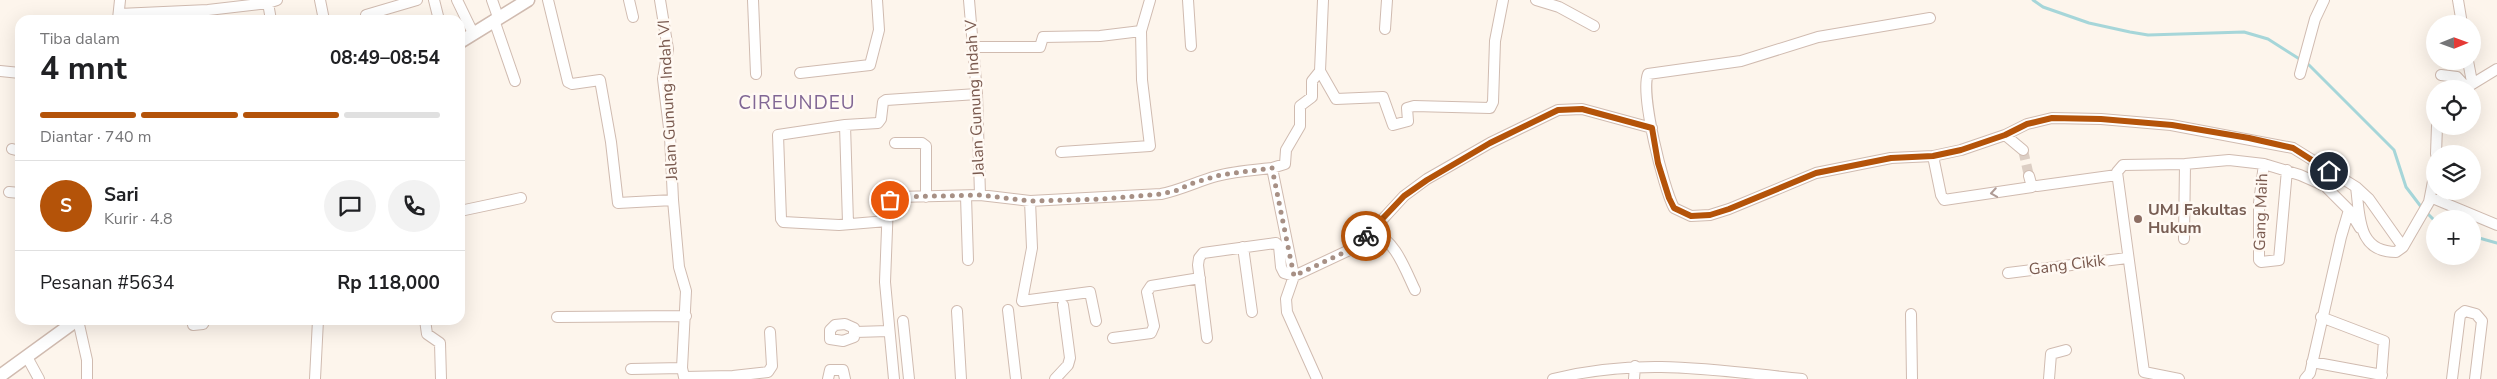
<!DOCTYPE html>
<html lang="id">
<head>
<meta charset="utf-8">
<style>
	body { margin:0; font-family:"Nunito Sans",sans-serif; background:#f2f2f2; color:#202124; height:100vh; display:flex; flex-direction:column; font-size:19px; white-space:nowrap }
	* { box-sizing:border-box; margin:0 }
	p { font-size:16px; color:#757577 }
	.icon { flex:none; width:28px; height:28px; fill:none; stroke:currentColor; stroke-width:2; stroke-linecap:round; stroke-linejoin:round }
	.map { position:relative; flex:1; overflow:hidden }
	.side { position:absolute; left:15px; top:15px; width:450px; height:310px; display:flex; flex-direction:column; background:#fff; border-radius:15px; box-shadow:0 5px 20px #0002 }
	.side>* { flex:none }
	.needle { width:32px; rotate:89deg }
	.buttons { position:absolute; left:2426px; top:15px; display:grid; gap:10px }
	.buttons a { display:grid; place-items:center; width:55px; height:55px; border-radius:50%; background:#fff; box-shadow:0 5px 20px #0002; font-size:25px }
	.pin { position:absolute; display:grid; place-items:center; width:42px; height:42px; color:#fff; margin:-21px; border:2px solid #fff; border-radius:50%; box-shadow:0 1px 5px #0007 }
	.courier { position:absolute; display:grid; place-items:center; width:50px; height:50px; margin:-25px; border:4px solid #b45309; border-radius:50%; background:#fff; color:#222; box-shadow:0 1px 6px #0007 }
	.summary em { font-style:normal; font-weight:700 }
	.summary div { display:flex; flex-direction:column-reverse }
	.summary { display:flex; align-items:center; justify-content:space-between; height:85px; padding:0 25px }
	h1 { font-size:32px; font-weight:700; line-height:38px }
	.bar { display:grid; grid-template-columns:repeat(4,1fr); gap:8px 5px; align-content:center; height:60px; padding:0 25px }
	.bar i { height:6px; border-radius:4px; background:#e0e0e0 }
	.bar .active { background:#b45309 }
	.bar p { grid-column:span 4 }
	.line { display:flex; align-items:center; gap:12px; padding:0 25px; border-top:1px solid #e0e0e0 }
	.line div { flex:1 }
	.round { display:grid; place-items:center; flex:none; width:52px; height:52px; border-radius:26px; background:#f2f2f2 }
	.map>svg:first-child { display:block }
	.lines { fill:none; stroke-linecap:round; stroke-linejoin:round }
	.stream { stroke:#a6d6d9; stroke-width:3 }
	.minor-tunnel { stroke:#dccec4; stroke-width:10; stroke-dasharray:10 5; stroke-linecap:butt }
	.minor-casing { stroke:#d0bbb0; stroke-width:12 }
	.tertiary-casing { stroke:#d0bbb0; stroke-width:15 }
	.minor { stroke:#fff; stroke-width:10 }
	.tertiary { stroke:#fff; stroke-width:12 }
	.oneway { stroke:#af9b95 }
	.done { stroke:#a79085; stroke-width:5; stroke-dasharray:0 9 }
	.route { stroke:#b45309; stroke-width:6 }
	.education-dot { fill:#8d6e63; stroke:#fff9f3; stroke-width:2 }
	.labels { text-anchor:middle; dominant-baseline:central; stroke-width:5; stroke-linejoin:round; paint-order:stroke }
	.street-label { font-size:16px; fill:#79594e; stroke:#fff9f3 }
	.education-label { font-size:16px; font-weight:bold; fill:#785e54; stroke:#fff9f3; text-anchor:start }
	.quarter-label { font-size:19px; letter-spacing:1px; fill:#806694; stroke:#fff9f3 }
</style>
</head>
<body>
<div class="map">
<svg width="2497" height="379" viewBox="0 0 2497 379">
	<rect width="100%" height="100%" fill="#fdf5ec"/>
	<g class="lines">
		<path class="stream" d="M2033 0 2043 7 2089 23 2130 32 2148 35 2244 32 2268 39 2309 65 2394 150 2406 187 2422 208
			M2426 212 2435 221
			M2472 236 2497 243"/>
		<path class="minor-tunnel" d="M2023 150 2029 176"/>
		<g class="minor-casing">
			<path id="minor" d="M320 0 324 20
				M434 0 439 20
				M457 0 473 33
				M492 0 498 17
				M548 0 568 82 572 84 600 80 611 142 618 203 673 200 679 267 686 291 682 368 631 369
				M629 0 633 17
				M660 0 668 49 663 79 670 136 673 200
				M753 0 756 74
				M1188 0 1191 46
				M1536 0 1559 7 1594 26
				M2458 0 2462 24
				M119 14 208 10 268 3
				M366 15 417 0
				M1930 18 1818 37 1741 61 1648 74C1640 94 1663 187 1674 208L1691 216 1710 215 1729 209 1816 173 1891 158 1933 156 1961 150 2005 135 2027 124 2052 118 2101 119 2171 125 2293 148 2356 187C2360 216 2357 252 2396 252L2403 247 2429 202 2435 171
				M118 19 120 0
				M271 20 268 3 277 0
				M494 20 515 81
				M1385 29 1387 0
				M973 47H1040L1043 37 1100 36 1141 31 1150 0
				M2468 61 2472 82
				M0 71 20 73
				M1320 71 1336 99 1383 97 1393 125 1408 121 1407 108 1414 106 1490 108 1493 102 1495 41 1503 0
				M800 73 870 65 879 30 877 0
				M2300 74 2315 19 2324 0
				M2441 75 2457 77 2466 87
				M2464 89 2497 69
				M845 125 848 223
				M2005 135 2023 150
				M895 143H922L926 146V197
				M12 149 20 151
				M1061 152 1150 146 1142 80 1141 31
				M2436 154 2437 126
				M1933 156 1941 195 1944 200 2032 187 2029 176
				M2264 164 2259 203V260L2261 262 2279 260 2287 170
				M1272 168 1285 164 1286 150 1300 126V106L1312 97V81L1320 71 1323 0
				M2037 186 2117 175
				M2356 187 2369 199 2403 247
				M9 192 20 193
				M980 195 1030 201 1161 194C1181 190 1198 181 1217 176 1235 171 1254 170 1272 168L1294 276 1286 299 1287 312 1317 379
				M966 196 968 260
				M2430 197 2497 225
				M1030 201 1032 248 1022 301 1090 292 1096 321
				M460 211 521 198
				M887 221 839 225 783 222 781 219 778 135 845 125 878 123 881 119 883 102 886 100 977 94
				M1372 230C1396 242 1404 267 1415 290
				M2184 239 2185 164
				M1243 247 1252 312
				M2008 273 2127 258
				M1008 310 1016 379
				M957 311 961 379
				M1911 314 1912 379
				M557 317 686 316
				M2321 317 2384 341 2381 379
				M78 320 87 360V379
				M425 320 427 334 440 343 441 379
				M903 321 909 379
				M845 324 854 328V337L843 341 830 339V330L835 325Z
				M193 325 203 324 205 320
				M855 332 889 331
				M1113 338 1151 333 1154 326 1147 292 1151 286 1200 278
				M1207 338 1198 265 1199 258 1203 253 1276 243 1279 246 1281 267 1284 273 1294 276 1358 246 1404 196 1427 179 1490 143 1558 110 1582 109 1652 128
				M27 357 39 379
				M2312 362 2382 375
				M682 368 684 377 733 376 768 372 772 366 770 332
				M2144 372 2117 172 2123 165 2185 164 2229 160 2264 164 2300 175 2325 186 2349 210 2360 228
				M2144 372 2179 379
				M315 379 318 320
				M828 379 830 370H843L845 379
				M894 379 885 282 888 203 897 197 980 195 977 94 969 0
				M1055 379 1068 365 1070 358 1063 305
				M1553 379C1640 357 1714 370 1802 379
				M1634 379 1635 366
				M2049 379 2051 354 2066 350
				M2305 379 2310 373 2341 237 2349 210
				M2452 379 2460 315 2465 311 2476 314 2482 321 2475 379"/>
		</g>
		<g class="tertiary-casing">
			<path id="tertiary" d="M460 42 528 0
				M0 376 77 320"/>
		</g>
		<use href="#minor" class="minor"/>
		<use href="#tertiary" class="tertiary"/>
	</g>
	<defs><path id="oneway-chevron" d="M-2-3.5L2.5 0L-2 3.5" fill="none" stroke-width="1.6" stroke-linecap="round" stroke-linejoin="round" transform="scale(1.25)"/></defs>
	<use class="oneway" href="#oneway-chevron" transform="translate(1994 193) rotate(171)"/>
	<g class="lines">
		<path class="done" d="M890 200 897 197 980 195 1030 201 1103 199 1161 194 1178 190 1190 184 1220 175 1272 168 1294 276 1358 246 1366 236"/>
		<path class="route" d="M1366 236 1404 196 1427 180 1490 143 1558 110 1582 109 1652 128 1658 163 1669 198 1674 208 1691 216 1710 215 1729 209 1816 173 1891 158 1933 156 1961 150 2005 135 2027 124 2052 118 2101 119 2172 125 2249 138 2293 148 2329 171"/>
	</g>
	<circle class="education-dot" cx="2138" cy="219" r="5"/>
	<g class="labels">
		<g class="street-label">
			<text transform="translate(975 98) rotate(-93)">Jalan Gunung Indah V</text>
			<text transform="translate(668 100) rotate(-93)">Jalan Gunung Indah VI</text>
			<text transform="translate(2261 212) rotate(-88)">Gang Maih</text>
			<text transform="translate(2067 265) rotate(-7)">Gang Cikik</text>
		</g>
		<g class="education-label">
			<text x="2148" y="210">UMJ Fakultas<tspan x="2148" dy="18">Hukum</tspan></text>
		</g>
		<g class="quarter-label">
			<text x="797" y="103">CIREUNDEU</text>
		</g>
	</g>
</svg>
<div class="buttons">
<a><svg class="needle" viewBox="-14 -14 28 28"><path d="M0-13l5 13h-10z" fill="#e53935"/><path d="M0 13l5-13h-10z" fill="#757577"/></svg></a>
<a><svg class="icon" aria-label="locate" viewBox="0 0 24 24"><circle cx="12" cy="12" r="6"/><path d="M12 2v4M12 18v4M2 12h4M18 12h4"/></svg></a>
<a><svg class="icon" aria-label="layers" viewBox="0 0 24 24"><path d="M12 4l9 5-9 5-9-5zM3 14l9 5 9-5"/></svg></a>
<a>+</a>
</div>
<div class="pin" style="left:890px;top:200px;background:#ea580c"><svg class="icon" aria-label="bag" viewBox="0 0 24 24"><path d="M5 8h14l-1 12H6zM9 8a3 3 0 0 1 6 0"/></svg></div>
<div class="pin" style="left:2329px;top:171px;background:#1f2937"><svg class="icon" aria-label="home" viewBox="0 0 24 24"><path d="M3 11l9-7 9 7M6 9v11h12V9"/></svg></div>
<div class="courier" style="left:1366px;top:236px"><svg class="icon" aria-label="bike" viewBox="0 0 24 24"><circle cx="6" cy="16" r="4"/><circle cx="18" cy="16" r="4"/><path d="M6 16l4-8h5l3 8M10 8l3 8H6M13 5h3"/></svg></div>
<section class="side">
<div class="summary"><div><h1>4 mnt</h1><p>Tiba dalam</p></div><em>08:49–08:54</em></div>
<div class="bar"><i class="active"></i><i class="active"></i><i class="active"></i><i></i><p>Diantar · 740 m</p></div>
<div class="line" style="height:90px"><b class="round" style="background:#b45309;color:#fff">S</b><div><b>Sari</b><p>Kurir · 4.8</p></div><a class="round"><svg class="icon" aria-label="chat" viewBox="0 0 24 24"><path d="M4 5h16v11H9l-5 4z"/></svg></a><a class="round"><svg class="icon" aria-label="phone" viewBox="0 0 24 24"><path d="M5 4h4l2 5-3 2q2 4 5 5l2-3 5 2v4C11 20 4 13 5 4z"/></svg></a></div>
<div class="line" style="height:65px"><div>Pesanan #5634</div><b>Rp 118,000</b></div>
</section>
</div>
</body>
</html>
